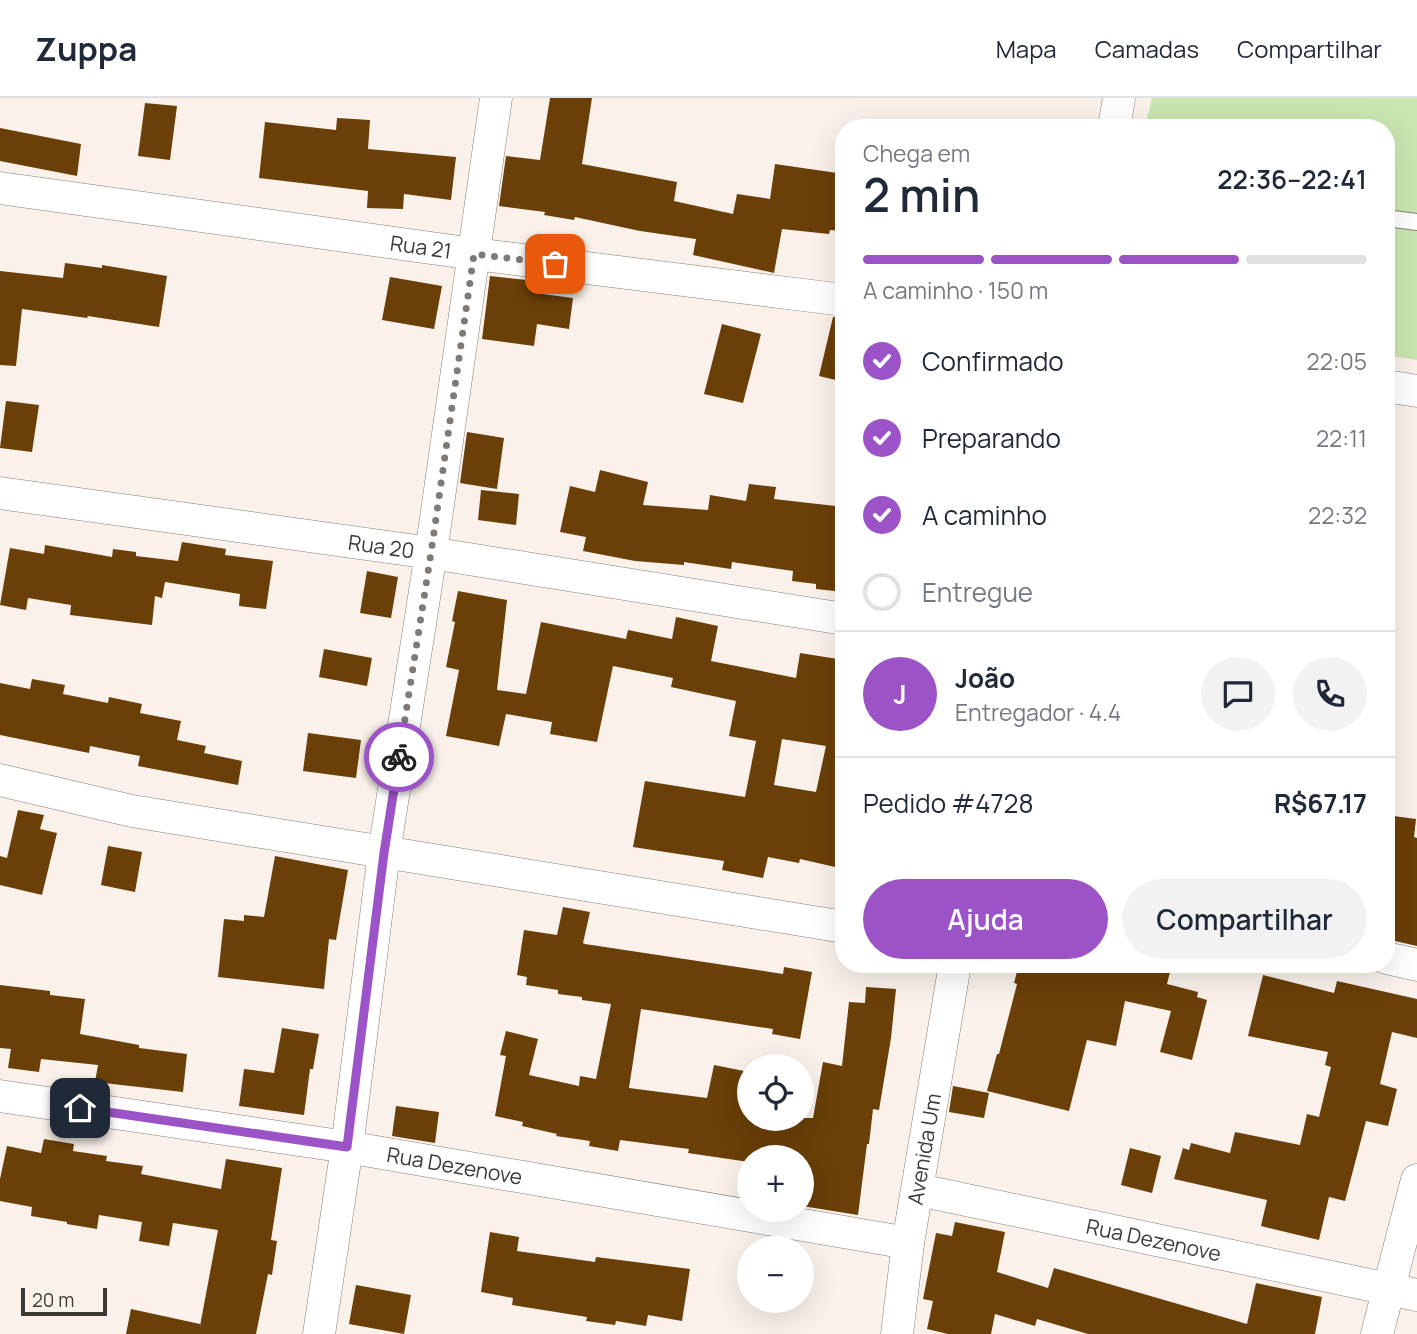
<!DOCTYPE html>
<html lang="pt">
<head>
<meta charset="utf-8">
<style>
	body { margin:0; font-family:Manrope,sans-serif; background:#f2f2f3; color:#1f2937; height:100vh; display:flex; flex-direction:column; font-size:26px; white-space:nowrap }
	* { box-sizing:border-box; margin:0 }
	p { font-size:23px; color:#747a83 }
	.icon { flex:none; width:38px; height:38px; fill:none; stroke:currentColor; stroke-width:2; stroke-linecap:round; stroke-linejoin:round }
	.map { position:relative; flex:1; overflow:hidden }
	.side { position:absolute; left:835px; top:21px; width:560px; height:854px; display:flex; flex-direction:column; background:#fff; border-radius:28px; box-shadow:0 7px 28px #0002 }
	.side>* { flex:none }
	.controls { position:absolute; left:737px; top:956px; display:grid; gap:14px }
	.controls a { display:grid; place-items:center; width:77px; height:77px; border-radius:50%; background:#fff; box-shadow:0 7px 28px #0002; font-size:35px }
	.scale { position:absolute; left:21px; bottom:18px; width:86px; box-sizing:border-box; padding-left:7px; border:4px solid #3d3a37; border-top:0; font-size:19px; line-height:24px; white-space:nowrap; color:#3d3a37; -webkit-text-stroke:5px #f9f1ea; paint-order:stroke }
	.pin { position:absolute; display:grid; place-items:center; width:60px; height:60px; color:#fff; margin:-30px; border-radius:14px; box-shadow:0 4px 10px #0006 }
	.courier { position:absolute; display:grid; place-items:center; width:70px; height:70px; margin:-35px; border:5px solid #9b53c7; border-radius:50%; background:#fff; color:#222; box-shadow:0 2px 9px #0007 }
	.summary em { font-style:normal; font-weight:600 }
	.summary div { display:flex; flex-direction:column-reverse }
	.summary { display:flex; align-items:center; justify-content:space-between; height:119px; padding:0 28px }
	h1 { font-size:46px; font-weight:600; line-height:52px }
	.bar { display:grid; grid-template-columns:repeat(4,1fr); gap:10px 7px; align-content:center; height:84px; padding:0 28px }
	.bar i { height:9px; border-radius:5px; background:#e0e1e3 }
	.bar .on { background:#9b53c7 }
	.bar p { grid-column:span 4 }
	.line { display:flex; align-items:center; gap:18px; padding:0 28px; border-top:2px solid #e0e1e3 }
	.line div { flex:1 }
	.round { display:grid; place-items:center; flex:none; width:74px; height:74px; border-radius:37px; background:#f2f2f3 }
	ol { padding:0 28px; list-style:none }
	li { display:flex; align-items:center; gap:21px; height:77px }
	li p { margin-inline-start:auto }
	li .icon { padding:7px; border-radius:50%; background:#9b53c7; color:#fff; stroke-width:4 }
	li:last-child { color:#747a83 }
	li i { width:38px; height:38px; border:4px solid #e0e1e3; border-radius:50% }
	.action { display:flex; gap:14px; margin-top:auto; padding:14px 28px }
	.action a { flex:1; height:80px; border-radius:42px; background:#9b53c7; color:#fff; font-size:28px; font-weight:600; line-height:80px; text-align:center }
	.action a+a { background:#f2f2f3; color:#1f2937 }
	header { display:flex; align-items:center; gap:42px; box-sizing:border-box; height:98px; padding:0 35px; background:#fff; border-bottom:2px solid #e0e1e3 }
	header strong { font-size:33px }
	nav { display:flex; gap:38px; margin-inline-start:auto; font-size:24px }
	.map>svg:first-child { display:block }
	.green { fill:#c9e6b0 }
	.building { fill:#6a3f08; fill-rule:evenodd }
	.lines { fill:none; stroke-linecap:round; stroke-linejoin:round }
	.lane-casing { stroke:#867f79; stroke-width:18 }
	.street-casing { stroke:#867f79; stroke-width:33 }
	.lane { stroke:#fff; stroke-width:16 }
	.street { stroke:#fff; stroke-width:32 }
	.done { stroke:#7f7a76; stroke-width:7; stroke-dasharray:0 12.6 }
	.route { stroke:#9b53c7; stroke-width:9 }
	.labels { text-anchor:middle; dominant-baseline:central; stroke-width:7; stroke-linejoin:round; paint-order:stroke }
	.street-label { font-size:21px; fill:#3d3a37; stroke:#f9f1ea }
</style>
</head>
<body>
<header>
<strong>Zuppa</strong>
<nav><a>Mapa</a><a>Camadas</a><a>Compartilhar</a></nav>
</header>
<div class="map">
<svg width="1417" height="1236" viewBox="0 0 1417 1236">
	<rect width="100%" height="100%" fill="#f9f1ea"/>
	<path class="green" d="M1152 0H1417V262L1386 257V30H1145Z"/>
	<path class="building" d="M550 0H592L582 66 677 84 674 103 733 116 737 96 770 101 775 66 844 76V133L830 132 829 136 782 131 774 175 693 157 696 141 640 133 575 119 574 122 544 117 545 114 499 108 506 58 540 62Z
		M145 5 177 8 170 62 138 58Z
		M337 20 370 22 368 51 456 59 451 102 404 96 403 111 367 110 368 93 259 80 265 24 336 32Z
		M0 30 81 46 77 78 0 63Z
		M65 165 102 170V167L167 178 159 229 88 218 87 220 22 211 16 268 0 267V173L63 180Z
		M490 178 536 183 535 195 573 200 569 231 537 226 534 248 482 241Z
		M390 179 442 188 434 231 382 222Z
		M833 219 844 220V284L819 278Z
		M722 226 761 236 743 305 704 296Z
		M6 303 39 307 32 354 0 350Z
		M467 334 504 340 497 391 460 385Z
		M600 372 648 384 643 407 708 412 710 397 746 403 749 386 776 389 774 401 844 409V494L816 491V486L792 483 793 473 732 464 731 471 684 464V467L635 463 583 453 586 439 560 434 570 388 595 394Z
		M481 392 519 396 516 427 478 422Z
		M182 444 226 451 225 457 273 463 266 511 239 508 240 496 165 484 162 500 155 498 152 527 70 517 71 507 28 500 26 512 0 507 10 450 44 456 45 447 112 459 113 451 136 454V458L178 463Z
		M367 473 398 479 391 520 360 515Z
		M458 493 507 502 497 592 526 596 541 524 626 541 628 532 672 541 676 519 718 528 711 563 796 580 800 555 844 562V771L800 761 799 765 768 759 763 780 722 772 724 763 633 749 645 683 745 699 756 643 729 638 736 603 671 589 673 580 613 568 597 644 550 636 552 624 506 616 499 648 446 638 459 572 446 569 455 524 452 523ZM782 641 826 648 816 694 774 687Z
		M324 551 372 560 367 588 319 579Z
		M32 581 65 587 63 596 108 605 109 599 142 606 140 615 181 623 177 642 206 648 204 655 242 663 238 687 138 668 140 658 90 648 89 655 0 637V585L30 591Z
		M308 635 361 642 356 680 303 673Z
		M18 712 44 717 40 731 57 735 42 797 0 787V758L7 760Z
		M1386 717 1416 721 1414 739 1417 740V848L1386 841Z
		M108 748 142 754 135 794 101 787Z
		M275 758 348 772 336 842 329 841 324 891 218 879 224 821 244 823V817L264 819Z
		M563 809 590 814 583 845 585 846 783 876 784 869 812 874 800 941 772 936 773 931 641 911 629 990 707 1000 714 967 749 974V1020H813L823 964 842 968 849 904 865 905 866 889 896 891 891 940 879 1012 873 1011 869 1046H867L858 1117 802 1108V1059H749V1064L688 1055 689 1051 620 1042 618 1053 589 1048 590 1043 556 1038 557 1036 522 1028 523 1024 495 1018 506 958 500 957 506 933 538 941 529 977 579 988 580 978 596 981 611 906 582 902V899L558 896V892L526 887 527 879 517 877 524 832 557 837Z
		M1019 866H1066L1096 874 1098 866H1172L1167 886 1198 894 1197 899 1207 902 1192 962 1160 954 1171 913 1125 903 1116 948 1087 942 1069 1013 987 993 997 956H999L1017 886 1014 885Z
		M1263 877 1334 895 1337 883 1417 901V940L1392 934 1380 986 1397 991 1388 1028 1366 1023 1345 1103 1329 1099 1319 1142 1261 1128 1267 1102 1174 1081 1183 1050 1189 1052 1191 1045 1230 1055 1235 1034 1300 1047 1307 1016 1319 1019 1331 969 1325 967 1328 954 1248 938Z
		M0 887 50 893V897L85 901 80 936 139 947V950L187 956 183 994 95 984 98 967 41 961 39 974 8 970 11 951 0 950Z
		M282 930 319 936 313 971H310L304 1017 239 1008 244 971 274 975Z
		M953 988 989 995 984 1020 949 1014Z
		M396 1008 439 1014 435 1045 392 1038Z
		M44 1041 74 1046 73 1053 107 1058 106 1063 143 1068 141 1076 221 1091 226 1061 282 1070 271 1142 277 1143 272 1177 268 1176 256 1236H126L131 1211 200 1226V1228L218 1132 173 1125 169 1148 139 1143 142 1124 99 1117 97 1131 67 1126V1124L31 1118 32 1109 0 1103V1081L7 1048 41 1055Z
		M1130 1050 1161 1058 1152 1095 1121 1087Z
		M955 1124 1005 1134 997 1174 1048 1190 1054 1170 1247 1226 1256 1185 1322 1199 1315 1236H1088L1037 1221 1035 1228 995 1216 991 1236H948L927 1231 933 1203 923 1201 936 1135 952 1138Z
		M490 1134 519 1139 517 1153 595 1164 596 1159 690 1171 682 1223 648 1217 646 1228 616 1223 615 1227 586 1223 587 1219 512 1207 513 1200 481 1194Z
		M356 1187 411 1197 404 1236 349 1226Z"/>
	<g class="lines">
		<g class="lane-casing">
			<path id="lane" d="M1386 120 1417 124"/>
		</g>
		<g class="street-casing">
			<g id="street">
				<path d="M1114 30 1119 0"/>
				<path id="s1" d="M0 90 474 156 844 202"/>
				<path d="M1386 288 1417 293"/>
				<path id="s2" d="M0 395 431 455 844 521"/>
				<path d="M0 682 132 713 844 829"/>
				<path d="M1386 860 1417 867"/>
				<path id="s3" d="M0 998 347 1049 908 1145"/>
				<path id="s4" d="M919 1092 1417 1197"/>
				<path d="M319 1236 347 1049 384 755 431 455 496 0"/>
				<path id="s5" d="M897 1236 908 1145 955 866"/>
				<path d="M1377 1236 1417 1082"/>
			</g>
		</g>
		<use href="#lane" class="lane"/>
		<use href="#street" class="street"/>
	</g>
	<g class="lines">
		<path class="done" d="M399 659 431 455 474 156 555 166"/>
		<path class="route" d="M80 1010 347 1049 384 755 399 659"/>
	</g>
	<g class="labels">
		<g class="street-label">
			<text stroke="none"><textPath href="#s1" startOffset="425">Rua 21</textPath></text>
			<text stroke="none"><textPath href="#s2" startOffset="385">Rua 20</textPath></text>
			<text stroke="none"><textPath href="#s5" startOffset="187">Avenida Um</textPath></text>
			<text stroke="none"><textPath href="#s3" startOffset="460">Rua Dezenove</textPath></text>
			<text stroke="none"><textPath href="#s4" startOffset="240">Rua Dezenove</textPath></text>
		</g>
	</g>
</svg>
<div class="controls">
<a><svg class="icon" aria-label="locate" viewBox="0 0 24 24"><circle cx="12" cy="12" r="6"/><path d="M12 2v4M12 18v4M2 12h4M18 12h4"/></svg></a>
<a>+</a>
<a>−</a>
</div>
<div class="scale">20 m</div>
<div class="pin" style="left:555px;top:166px;background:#ea580c"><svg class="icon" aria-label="bag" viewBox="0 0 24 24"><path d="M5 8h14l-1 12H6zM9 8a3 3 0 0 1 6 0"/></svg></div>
<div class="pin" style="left:80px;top:1010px;background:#1f2937"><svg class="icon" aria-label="home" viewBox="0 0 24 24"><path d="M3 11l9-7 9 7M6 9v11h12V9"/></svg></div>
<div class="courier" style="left:399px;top:659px"><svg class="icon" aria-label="bike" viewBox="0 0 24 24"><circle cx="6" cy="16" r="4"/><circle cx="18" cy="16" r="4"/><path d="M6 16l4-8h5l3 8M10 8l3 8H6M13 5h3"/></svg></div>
<section class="side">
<div class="summary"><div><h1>2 min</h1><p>Chega em</p></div><em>22:36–22:41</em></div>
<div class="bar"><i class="on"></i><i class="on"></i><i class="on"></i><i></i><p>A caminho · 150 m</p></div>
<ol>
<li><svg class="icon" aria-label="check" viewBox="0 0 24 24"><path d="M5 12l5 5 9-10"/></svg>Confirmado<p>22:05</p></li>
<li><svg class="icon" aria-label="check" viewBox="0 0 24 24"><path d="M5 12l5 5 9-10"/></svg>Preparando<p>22:11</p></li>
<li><svg class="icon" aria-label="check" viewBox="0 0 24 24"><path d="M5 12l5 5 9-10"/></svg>A caminho<p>22:32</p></li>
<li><i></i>Entregue</li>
</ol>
<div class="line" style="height:126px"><b class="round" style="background:#9b53c7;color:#fff">J</b><div><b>João</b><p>Entregador · 4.4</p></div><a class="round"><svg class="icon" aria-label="chat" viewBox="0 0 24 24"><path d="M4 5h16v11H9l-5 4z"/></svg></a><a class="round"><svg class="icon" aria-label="phone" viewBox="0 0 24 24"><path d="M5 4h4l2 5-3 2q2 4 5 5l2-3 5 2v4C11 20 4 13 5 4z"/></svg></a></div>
<div class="line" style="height:91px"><div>Pedido #4728</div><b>R$67.17</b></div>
<div class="action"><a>Ajuda</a><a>Compartilhar</a></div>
</section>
</div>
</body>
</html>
